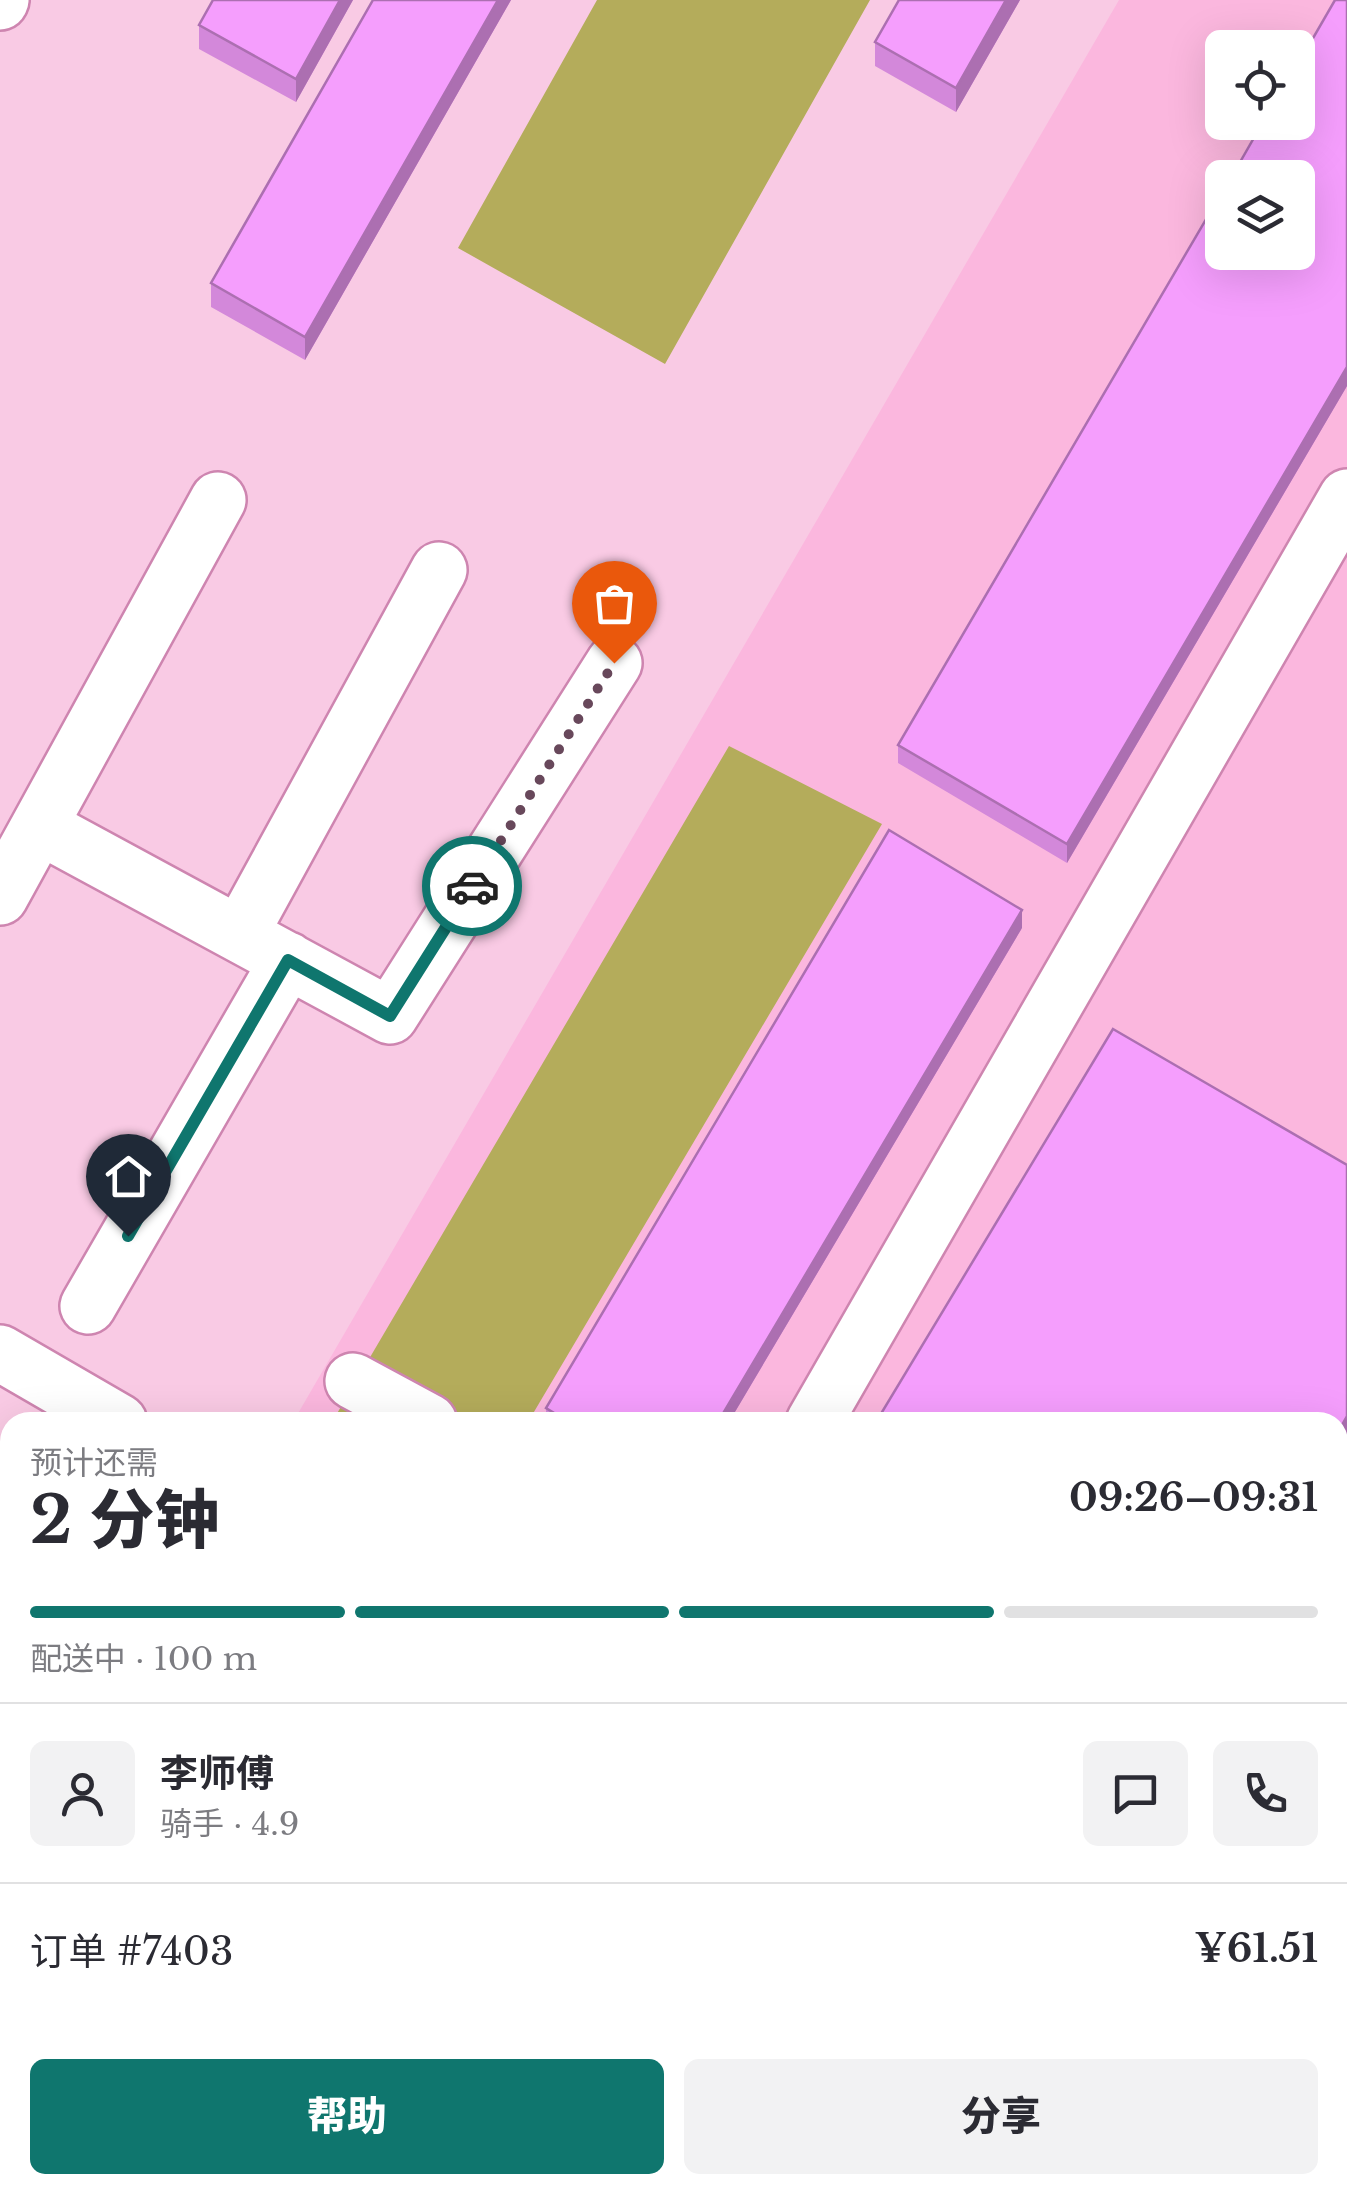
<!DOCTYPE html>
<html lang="zh">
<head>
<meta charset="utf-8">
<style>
	body { margin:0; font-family:"Libre Baskerville","Noto Sans SC",serif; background:#f2f2f3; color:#2b2b33; height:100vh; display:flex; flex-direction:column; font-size:38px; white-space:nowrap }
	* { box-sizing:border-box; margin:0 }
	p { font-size:32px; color:#7c7c81 }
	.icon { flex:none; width:55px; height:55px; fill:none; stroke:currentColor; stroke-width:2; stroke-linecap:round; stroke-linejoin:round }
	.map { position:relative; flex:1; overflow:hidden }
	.side { position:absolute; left:0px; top:1412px; width:1348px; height:782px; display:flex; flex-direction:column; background:#fff; border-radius:30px 30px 0 0; box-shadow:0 10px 40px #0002 }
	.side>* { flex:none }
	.tools { position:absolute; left:1205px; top:30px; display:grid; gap:20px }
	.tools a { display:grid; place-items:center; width:110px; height:110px; border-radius:15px; background:#fff; box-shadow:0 10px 40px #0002; font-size:50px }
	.pin { position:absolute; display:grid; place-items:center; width:85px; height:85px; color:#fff; margin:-102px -42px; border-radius:50% 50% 50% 0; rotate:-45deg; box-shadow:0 0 10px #0007 }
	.pin .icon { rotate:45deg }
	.courier { position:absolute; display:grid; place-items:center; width:100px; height:100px; margin:-50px; border:8px solid #0f766e; border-radius:50%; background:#fff; color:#222; box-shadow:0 2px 12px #0007 }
	.summary em { font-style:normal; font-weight:800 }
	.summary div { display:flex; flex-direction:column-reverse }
	.summary { display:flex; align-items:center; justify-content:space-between; height:170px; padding:0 30px }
	h1 { font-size:65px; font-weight:800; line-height:75px }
	.bar { display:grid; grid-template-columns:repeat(4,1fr); gap:15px 10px; align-content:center; height:120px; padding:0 30px }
	.bar i { height:12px; border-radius:8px; background:#e1e1e2 }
	.bar .on { background:#0f766e }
	.bar p { grid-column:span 4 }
	.line { display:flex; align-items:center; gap:25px; padding:0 30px; border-top:2px solid #e1e1e2 }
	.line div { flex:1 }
	.round { display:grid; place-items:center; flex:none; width:105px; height:105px; border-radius:15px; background:#f2f2f3 }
	.primary-button { display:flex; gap:20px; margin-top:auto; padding:20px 30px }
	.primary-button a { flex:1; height:115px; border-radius:15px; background:#0f766e; color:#fff; font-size:40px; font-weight:800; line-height:115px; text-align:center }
	.primary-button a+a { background:#f2f2f3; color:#2b2b33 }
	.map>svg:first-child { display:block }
	.built { fill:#fbb7de; fill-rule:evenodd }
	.green { fill:#b4ac5b }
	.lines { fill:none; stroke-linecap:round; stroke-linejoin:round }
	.minor-casing { stroke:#ce85b0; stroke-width:60 }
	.major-casing { stroke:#ce85b0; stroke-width:60 }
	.minor { stroke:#fff; stroke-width:55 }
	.major { stroke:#fff; stroke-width:55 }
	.wall { fill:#d388da }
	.shaded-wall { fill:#ac6fb1 }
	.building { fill:#f59efd; stroke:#ac6fb1; stroke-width:2.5 }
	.done { stroke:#68485b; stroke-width:10; stroke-dasharray:0 18 }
	.route { stroke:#0f766e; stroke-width:12 }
</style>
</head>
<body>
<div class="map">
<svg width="1347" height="2194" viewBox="0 0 1347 2194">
	<rect width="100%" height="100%" fill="#f9cae4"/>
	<path class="built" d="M1119 0H1347V2194H0V1814L10 1820V2185H1338V1422H293ZM1222 48H1298V122H1222ZM1222 178H1298V252H1222Z"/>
	<path class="green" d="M597 0H870L665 364 458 248Z
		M729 746 882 824 528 1422H332Z
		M10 2116V2185H318L313 2194H0V2133Z"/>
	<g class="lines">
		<g class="minor-casing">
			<path id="minor" d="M39 826 390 1016 614 663
				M0 897 218 500
				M240 934 439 570
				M88 1306 288 960
				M0 1353 119 1422
				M353 1381 429 1422
				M814 1422 1347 497
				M0 1773 10 1774
				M1338 1915 1347 1921
				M0 2039 10 2045
				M256 2185 272 2194
				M367 2194 372 2185"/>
		</g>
		<g class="major-casing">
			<path id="major" d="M0 2 1 0"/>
		</g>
		<use href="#minor" class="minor"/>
		<use href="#major" class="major"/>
	</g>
	<path class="wall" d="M213 0H353L296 102 199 49V25Z
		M373 0H511L305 360 211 307V283Z
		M1020 0 956 112 875 66V42Z
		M1347 0V386L1067 863 898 763V745Z
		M1022 928 729 1422H546V1408Z
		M1347 1597V1877L1338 1871V1613Z
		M445 2185H723L718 2194H451L445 2190Z"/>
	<path class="shaded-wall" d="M340 0H353L296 102V79Z
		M498 0H511L305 360V337Z
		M1006 0H1020L956 112V88Z
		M1347 367V386L1067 863V844Z
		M1022 910V928L729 1422H718Z
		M1347 1416V1434L1338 1451V1432Z
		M1347 2143V2162L1338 2178V2159Z
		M713 2185H723L718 2194H707Z
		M912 2185H923L918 2194H907Z
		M1322 2185H1333L1328 2194H1317Z"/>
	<path class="building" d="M213 0H340L296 79 199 25Z
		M373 0H498L305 337 211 283Z
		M899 0H1006L956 88 875 42Z
		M1335 0H1347V367L1067 844 898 745 1222 192V252H1298V178H1231L1263 122H1298V64Z
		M889 830 1022 910 718 1422H569L546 1408Z
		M1113 1029 1347 1165V1416L1338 1432V1422H876Z
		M1347 1597V1859L1338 1853V1613Z
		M1338 1977 1347 1983V2143L1338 2159Z
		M469 2185H713L707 2194H485Z
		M727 2185H912L907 2194H722Z
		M982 2185H1322L1317 2194H977Z"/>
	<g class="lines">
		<path class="done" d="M472 886 614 663"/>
		<path class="route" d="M128 1236 288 960 390 1016 472 886"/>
	</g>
</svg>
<div class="tools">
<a><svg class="icon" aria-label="locate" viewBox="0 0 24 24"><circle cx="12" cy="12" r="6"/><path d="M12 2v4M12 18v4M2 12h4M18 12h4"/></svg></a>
<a><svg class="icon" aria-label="layers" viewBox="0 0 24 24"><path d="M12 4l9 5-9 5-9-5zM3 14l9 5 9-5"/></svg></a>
</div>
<div class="pin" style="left:614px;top:663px;background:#ea580c"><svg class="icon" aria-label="bag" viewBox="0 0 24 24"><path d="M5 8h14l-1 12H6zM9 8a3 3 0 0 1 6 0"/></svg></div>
<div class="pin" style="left:128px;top:1236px;background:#1f2937"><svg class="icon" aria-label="home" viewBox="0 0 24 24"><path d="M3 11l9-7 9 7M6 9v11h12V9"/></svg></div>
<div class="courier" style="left:472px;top:886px"><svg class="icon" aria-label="car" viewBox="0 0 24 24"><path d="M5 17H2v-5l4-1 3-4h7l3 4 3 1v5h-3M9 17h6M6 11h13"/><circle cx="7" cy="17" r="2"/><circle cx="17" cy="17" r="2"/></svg></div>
<section class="side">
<div class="summary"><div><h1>2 分钟</h1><p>预计还需</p></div><em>09:26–09:31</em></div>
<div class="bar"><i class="on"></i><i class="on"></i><i class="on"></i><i></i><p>配送中 · 100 m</p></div>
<div class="line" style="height:180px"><a class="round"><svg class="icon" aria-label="person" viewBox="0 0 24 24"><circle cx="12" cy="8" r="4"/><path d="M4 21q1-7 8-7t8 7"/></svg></a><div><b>李师傅</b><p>骑手 · 4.9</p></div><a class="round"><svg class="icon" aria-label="chat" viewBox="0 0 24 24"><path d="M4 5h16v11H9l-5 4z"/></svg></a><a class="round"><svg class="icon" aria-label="phone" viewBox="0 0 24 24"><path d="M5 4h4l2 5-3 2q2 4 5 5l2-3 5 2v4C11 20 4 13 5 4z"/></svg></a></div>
<div class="line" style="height:130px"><div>订单 #7403</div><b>¥61.51</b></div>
<div class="primary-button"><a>帮助</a><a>分享</a></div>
</section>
</div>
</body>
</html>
